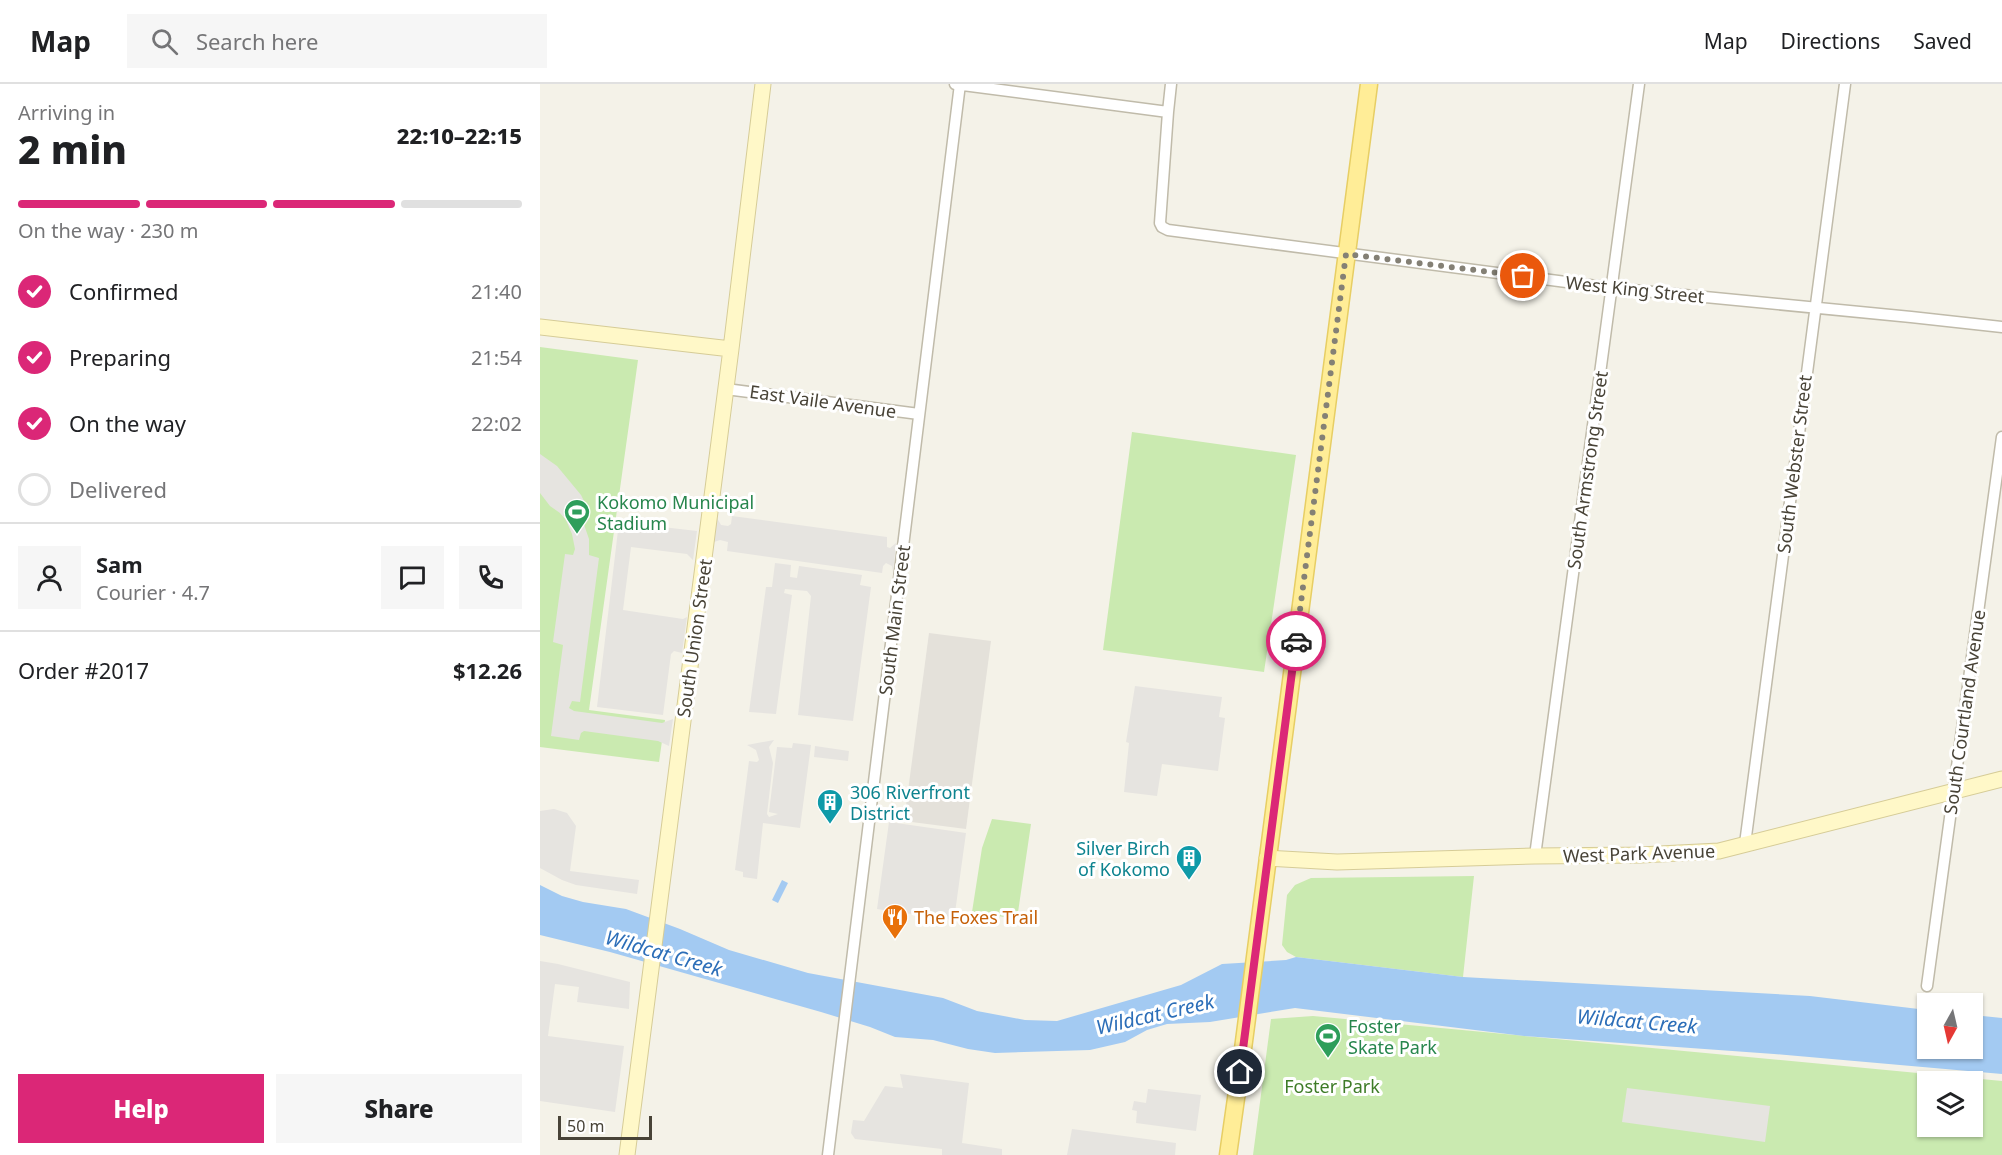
<!DOCTYPE html>
<html lang="en">
<head>
<meta charset="utf-8">
<style>
	body { margin:0; font-family:"Noto Sans",sans-serif; background:#f6f6f6; color:#202124; height:100vh; display:flex; flex-direction:column; font-size:22px; white-space:nowrap }
	* { box-sizing:border-box; margin:0 }
	p { font-size:20px; color:#757577 }
	.icon { flex:none; width:33px; height:33px; fill:none; stroke:currentColor; stroke-width:2; stroke-linecap:round; stroke-linejoin:round }
	.map { position:relative; flex:1; overflow:hidden }
	.drawer { display:flex; flex-direction:column; background:#fff; width:540px }
	.drawer>* { flex:none }
	.needle { width:39px; rotate:188deg }
	.tools { position:absolute; left:1377px; top:909px; display:grid; gap:12px }
	.tools a { display:grid; place-items:center; width:66px; height:66px; border-radius:0px; background:#fff; box-shadow:0 2px 4px #0004; font-size:30px }
	.scale { position:absolute; left:18px; bottom:15px; width:94px; box-sizing:border-box; padding-left:6px; border:3px solid #484337; border-top:0; font-size:16px; line-height:21px; white-space:nowrap; color:#484337; -webkit-text-stroke:4px #fff; paint-order:stroke }
	.pin { position:absolute; display:grid; place-items:center; width:51px; height:51px; color:#fff; margin:-26px; border:3px solid #fff; border-radius:50%; box-shadow:0 2px 6px #0007 }
	.courier { position:absolute; display:grid; place-items:center; width:60px; height:60px; margin:-30px; border:4px solid #db2777; border-radius:50%; background:#fff; color:#222; box-shadow:0 2px 8px #0007 }
	.overview em { font-style:normal; font-weight:800 }
	.overview div { display:flex; flex-direction:column-reverse }
	.overview { display:flex; align-items:center; justify-content:space-between; height:102px; padding:0 18px }
	h1 { font-size:39px; font-weight:800; line-height:45px }
	.bar { display:grid; grid-template-columns:repeat(4,1fr); gap:9px 6px; align-content:center; height:72px; padding:0 18px }
	.bar i { height:8px; border-radius:4px; background:#e0e0e0 }
	.bar .current { background:#db2777 }
	.bar p { grid-column:span 4 }
	.line { display:flex; align-items:center; gap:15px; padding:0 18px; border-top:2px solid #e0e0e0 }
	.line div { flex:1 }
	.round { display:grid; place-items:center; flex:none; width:63px; height:63px; border-radius:0px; background:#f6f6f6 }
	ol { padding:0 18px; list-style:none }
	li { display:flex; align-items:center; gap:18px; height:66px }
	li p { margin-inline-start:auto }
	li .icon { padding:6px; border-radius:50%; background:#db2777; color:#fff; stroke-width:4 }
	li:last-child { color:#757577 }
	li i { width:33px; height:33px; border:3px solid #e0e0e0; border-radius:50% }
	.primary-button { display:flex; gap:12px; margin-top:auto; padding:12px 18px }
	.primary-button a { flex:1; height:69px; border-radius:0px; background:#db2777; color:#fff; font-size:24px; font-weight:800; line-height:69px; text-align:center }
	.primary-button a+a { background:#f6f6f6; color:#202124 }
	header { display:flex; align-items:center; gap:36px; box-sizing:border-box; height:84px; padding:0 30px; background:#fff; border-bottom:2px solid #e0e0e0 }
	header strong { font-size:28px }
	nav { display:flex; gap:33px; margin-inline-start:auto; font-size:21px }
	.search { width:420px; height:54px; background:#f6f6f6; display:flex; align-items:center; gap:15px; box-sizing:border-box; padding:0 21px; border-radius:0px; color:#757577; font-size:22px }
	main { display:flex; flex:1; min-height:0 }
	.map>svg:first-child { display:block }
	.industrial { fill:#e4e1da }
	.green { fill:#caeab0; fill-rule:evenodd }
	.parking { fill:#e6e4e0 }
	.water { fill:#a3caf2 }
	.lines { fill:none; stroke-linecap:round; stroke-linejoin:round }
	.street-casing { stroke:#c0bbaa; stroke-width:13 }
	.secondary-casing { stroke:#d6cc97; stroke-width:17 }
	.primary-casing { stroke:#e7ce64; stroke-width:19 }
	.street { stroke:#fff; stroke-width:10 }
	.secondary { stroke:#fff8c8; stroke-width:15 }
	.primary { stroke:#ffed97; stroke-width:16 }
	.done { stroke:#848075; stroke-width:6; stroke-dasharray:0 10.8 }
	.route { stroke:#db2777; stroke-width:8 }
	.labels { text-anchor:middle; dominant-baseline:central; stroke-width:6; stroke-linejoin:round; paint-order:stroke }
	.street-label { font-size:18px; fill:#484337; stroke:#fff }
	.leisure-label { font-size:18px; fill:#27864d; stroke:#fff; text-anchor:start }
	.culture-label { font-size:18px; fill:#0d838f; stroke:#fff; text-anchor:start }
	.food-label { font-size:18px; fill:#c56008; stroke:#fff; text-anchor:start }
	.park-label { font-size:18px; fill:#3e7c28; stroke:#fff }
	.water-label { font-size:20px; font-style:italic; fill:#2c6eb8; stroke:#fff }
</style>
</head>
<body>
<header>
<strong>Map</strong>
<div class="search"><svg class="icon" aria-label="search" viewBox="0 0 24 24"><circle cx="10" cy="10" r="6"/><path d="M15 15l6 6"/></svg>Search here</div>
<nav><a>Map</a><a>Directions</a><a>Saved</a></nav>
</header>
<main>
<section class="drawer">
<div class="overview"><div><h1>2 min</h1><p>Arriving in</p></div><em>22:10–22:15</em></div>
<div class="bar"><i class="current"></i><i class="current"></i><i class="current"></i><i></i><p>On the way · 230 m</p></div>
<ol>
<li><svg class="icon" aria-label="check" viewBox="0 0 24 24"><path d="M5 12l5 5 9-10"/></svg>Confirmed<p>21:40</p></li>
<li><svg class="icon" aria-label="check" viewBox="0 0 24 24"><path d="M5 12l5 5 9-10"/></svg>Preparing<p>21:54</p></li>
<li><svg class="icon" aria-label="check" viewBox="0 0 24 24"><path d="M5 12l5 5 9-10"/></svg>On the way<p>22:02</p></li>
<li><i></i>Delivered</li>
</ol>
<div class="line" style="height:108px"><a class="round"><svg class="icon" aria-label="person" viewBox="0 0 24 24"><circle cx="12" cy="8" r="4"/><path d="M4 21q1-7 8-7t8 7"/></svg></a><div><b>Sam</b><p>Courier · 4.7</p></div><a class="round"><svg class="icon" aria-label="chat" viewBox="0 0 24 24"><path d="M4 5h16v11H9l-5 4z"/></svg></a><a class="round"><svg class="icon" aria-label="phone" viewBox="0 0 24 24"><path d="M5 4h4l2 5-3 2q2 4 5 5l2-3 5 2v4C11 20 4 13 5 4z"/></svg></a></div>
<div class="line" style="height:78px"><div>Order #2017</div><b>$12.26</b></div>
<div class="primary-button"><a>Help</a><a>Share</a></div>
</section>
<div class="map">
<svg width="1462" height="1071" viewBox="0 0 1462 1071">
	<rect width="100%" height="100%" fill="#f4f2e8"/>
	<path class="industrial" d="M389 549 451 557 426 745 364 737Z"/>
	<path class="green" d="M0 263 98 276 49 626 125 636 119 678 0 663Z
		M592 348 756 371 724 588 563 566Z
		M452 735 491 740 477 835 432 828 442 764Z
		M934 792 923 893 756 873 747 868 742 861 747 811 755 801 771 794Z
		M773 932 1462 997V1071H713L731 935ZM1388 998H1432V1042H1388Z"/>
	<path class="parking" d="M0 370 17 382 41 411 49 427 42 430 41 432 49 455V471L59 474 40 618 32 617 29 624 34 627 122 639 133 635 129 662 118 657 44 647 41 649 39 656 11 652 23 561 13 558 25 470 33 471 35 465 32 450 26 436 20 429 10 422 0 409Z
		M192 432 347 453V463L350 464 356 459 353 488 352 482 346 479 343 482 342 489 187 467 188 458 180 456 174 458 177 434 181 441 188 442 191 440Z
		M79 438 157 447 153 476 147 470 91 463 83 526 143 535 147 533 142 569 134 567 131 570 123 631 57 623Z
		M235 479 251 481 250 493 257 494 259 482 322 491 320 501 331 503 313 637 258 631 271 512 267 507 245 505 244 509 252 511 236 630 209 628 226 503H232Z
		M595 602 682 613 679 633 685 634 678 687 622 680 617 712 584 708 589 659 586 658Z
		M234 656 229 663 233 679 227 730 229 733 238 730 229 728 237 663 252 664 253 659 271 661 260 744 223 739 217 795 203 793V788L195 786 209 677 217 678 219 676 216 666 207 661Z
		M275 662 309 667 308 677 274 673Z
		M14 725 27 729 36 742 30 787 99 796 97 810 36 801 22 796 0 784V727Z
		M349 738 426 749 414 836 337 825Z
		M0 877 18 880 90 898 89 925 37 918 39 903 15 900 8 952 84 962 75 1028 0 1017Z
		M360 990 429 999 422 1059 462 1065V1071H402V1065L315 1055 311 1049 313 1036 324 1037 345 1002 363 1004Z
		M1087 1004 1230 1022 1225 1058 1082 1038Z
		M608 1005 661 1011 656 1047 596 1039 597 1027 592 1026 594 1017 606 1019Z
		M532 1045 636 1059 635 1071H527Z"/>
	<path class="water" d="M242 796 248 799 238 819 232 816Z
		M0 801 22 812 43 818 86 825 140 845 189 866 268 889 403 914 437 927 485 936 517 937 641 901 682 880 746 876 756 873 923 893 1270 912 1387 926 1388 964H1432L1433 931 1462 934V990L1234 970 984 952 755 924 670 938 627 940 607 946 585 958 550 966 455 969 428 965 393 956 355 953 330 943 281 928 70 868 0 851Z"/>
	<g class="lines">
		<g class="street-casing">
			<path id="street" d="M415 0 628 28
				M631 0 628 28 620 139 622 143 628 146 1072 204 1371 233 1462 243
				M186 305 379 330
				M1205 760 1305 0
				M995 772 1099 0
				M1387 902 1462 353
				M288 1071 420 0"/>
		</g>
		<g class="secondary-casing">
			<path id="secondary" d="M0 243 191 265
				M727 774 797 778 995 772 1100 771 1179 767 1462 695
				M87 1071 191 265 223 0"/>
		</g>
		<g class="primary-casing">
			<path id="primary" d="M688 1071 703 965 829 0"/>
		</g>
		<use href="#street" class="street"/>
		<use href="#secondary" class="secondary"/>
		<use href="#primary" class="primary"/>
	</g>
	<g class="lines">
		<path class="done" d="M756 557 806 170 983 192"/>
		<path class="route" d="M700 988 756 557"/>
	</g>
	<defs>
		<g id="stadium-pin" transform="scale(1.35)"><path d="M0 17L-7.5 6A9.5 9.5 0 1 1 7.5 6Z" fill="#2e9e5b" stroke="#fff"/><path d="M0-5a6.5 5 0 1 0 0 10a6.5 5 0 1 0 0-10ZM-3.5-1.8h7v3.6h-7Z" fill="#fff"/></g>
		<g id="building-pin" transform="scale(1.35)"><path d="M0 17L-7.5 6A9.5 9.5 0 1 1 7.5 6Z" fill="#0f9aa8" stroke="#fff"/><path d="M-4-6H4V6H1V3H-1V6H-4ZM-2.5-4.3h1.7v1.8h-1.7ZM.8-4.3h1.7v1.8H.8ZM-2.5-1h1.7V.8h-1.7ZM.8-1h1.7V.8H.8Z" fill="#fff"/></g>
		<g id="restaurant-pin" transform="scale(1.35)"><path d="M0 17L-7.5 6A9.5 9.5 0 1 1 7.5 6Z" fill="#e8710a" stroke="#fff"/><path d="M-5-6h1v4h1v-4h1v4h1v-4h1v5L-1.5 .5V6h-2V.5L-5-1ZM5-6V6H3V1.5H1.5Q1.5-4 5-6Z" fill="#fff"/></g>
	</defs>
	<g fill-rule="evenodd">
		<use href="#stadium-pin" x="37" y="428"/>
		<use href="#building-pin" x="290" y="718"/>
		<use href="#building-pin" x="649" y="774"/>
		<use href="#restaurant-pin" x="355" y="833"/>
		<use href="#stadium-pin" x="788" y="952"/>
	</g>
	<g class="labels">
		<g class="street-label">
			<text transform="translate(1095 205) rotate(6)">West King Street</text>
			<text transform="translate(283 317) rotate(8)">East Vaile Avenue</text>
			<text transform="translate(1254 380) rotate(-83)">South Webster Street</text>
			<text transform="translate(1047 386) rotate(-82)">South Armstrong Street</text>
			<text transform="translate(354 536) rotate(-83)">South Main Street</text>
			<text transform="translate(154 554) rotate(-82)">South Union Street</text>
			<text transform="translate(1424 628) rotate(-82)">South Courtland Avenue</text>
			<text transform="translate(1099 769) rotate(-2)">West Park Avenue</text>
		</g>
		<g class="leisure-label">
			<text x="57" y="418">Kokomo Municipal<tspan x="57" dy="21">Stadium</tspan></text>
			<text x="808" y="942">Foster<tspan x="808" dy="21">Skate Park</tspan></text>
		</g>
		<g class="culture-label">
			<text x="310" y="708">306 Riverfront<tspan x="310" dy="21">District</tspan></text>
			<text x="630" y="764" text-anchor="end">Silver Birch<tspan x="630" dy="21">of Kokomo</tspan></text>
		</g>
		<g class="food-label">
			<text x="374" y="833">The Foxes Trail</text>
		</g>
		<g class="park-label">
			<text x="792" y="1002">Foster Park</text>
		</g>
		<g class="water-label">
			<text transform="translate(124 869) rotate(16)">Wildcat Creek</text>
			<text transform="translate(615 930) rotate(-13)">Wildcat Creek</text>
			<text transform="translate(1097 937) rotate(5)">Wildcat Creek</text>
		</g>
	</g>
</svg>
<div class="tools">
<a><svg class="needle" viewBox="-14 -14 28 28"><path d="M0-13l5 13h-10z" fill="#e53935"/><path d="M0 13l5-13h-10z" fill="#757577"/></svg></a>
<a><svg class="icon" aria-label="layers" viewBox="0 0 24 24"><path d="M12 4l9 5-9 5-9-5zM3 14l9 5 9-5"/></svg></a>
</div>
<div class="scale">50 m</div>
<div class="pin" style="left:983px;top:192px;background:#ea580c"><svg class="icon" aria-label="bag" viewBox="0 0 24 24"><path d="M5 8h14l-1 12H6zM9 8a3 3 0 0 1 6 0"/></svg></div>
<div class="pin" style="left:700px;top:988px;background:#1f2937"><svg class="icon" aria-label="home" viewBox="0 0 24 24"><path d="M3 11l9-7 9 7M6 9v11h12V9"/></svg></div>
<div class="courier" style="left:756px;top:557px"><svg class="icon" aria-label="car" viewBox="0 0 24 24"><path d="M5 17H2v-5l4-1 3-4h7l3 4 3 1v5h-3M9 17h6M6 11h13"/><circle cx="7" cy="17" r="2"/><circle cx="17" cy="17" r="2"/></svg></div>
</div>
</main>
</body>
</html>
